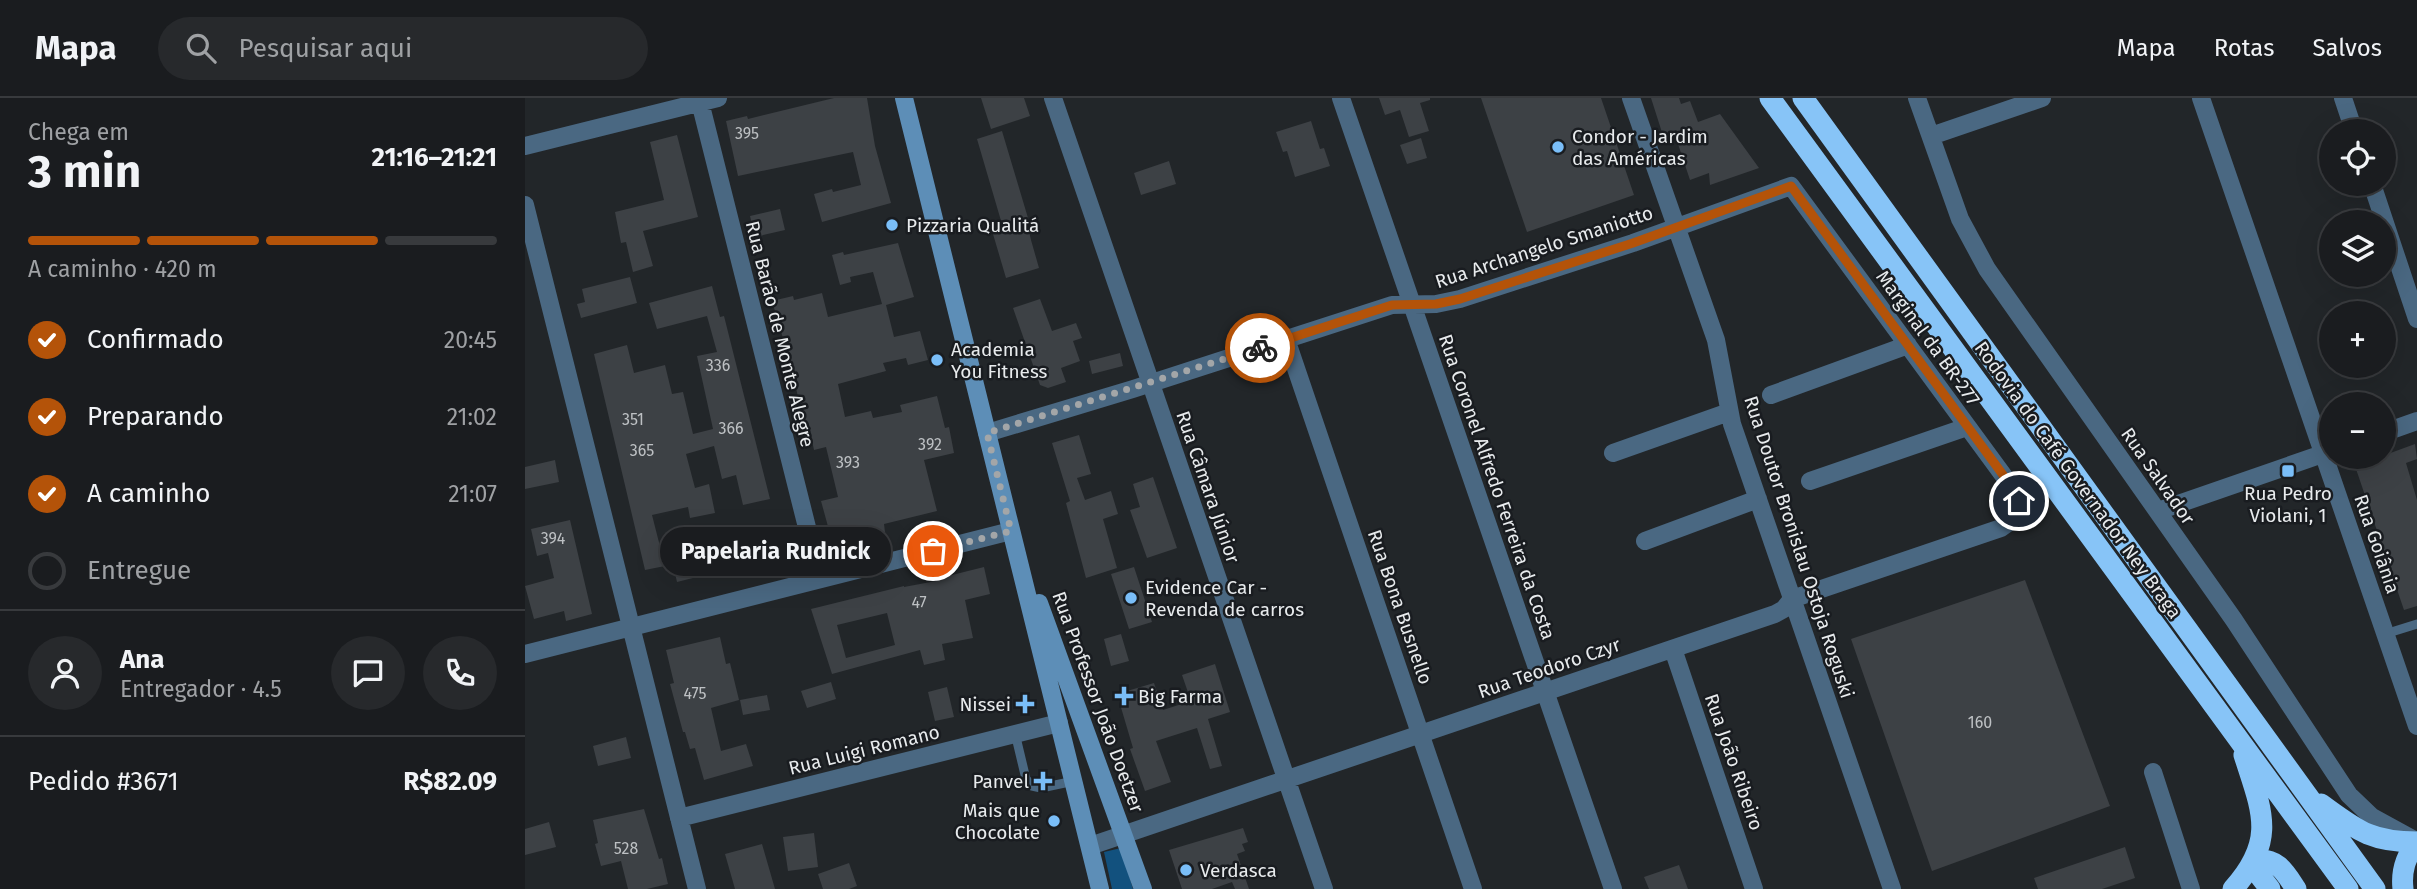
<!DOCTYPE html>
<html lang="pt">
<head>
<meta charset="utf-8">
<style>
	body { margin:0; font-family:"Fira Sans",sans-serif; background:#27292c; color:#f1f3f6; height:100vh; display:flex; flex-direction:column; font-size:26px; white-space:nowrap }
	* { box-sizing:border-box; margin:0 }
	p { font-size:23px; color:#9fa1a4 }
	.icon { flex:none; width:38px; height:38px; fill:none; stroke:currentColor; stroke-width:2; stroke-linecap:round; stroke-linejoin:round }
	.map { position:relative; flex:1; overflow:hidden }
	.side { display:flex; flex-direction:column; background:#1a1c1f; width:525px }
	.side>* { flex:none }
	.controls { position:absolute; left:1794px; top:21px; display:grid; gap:14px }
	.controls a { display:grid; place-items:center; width:77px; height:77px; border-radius:50%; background:#1a1c1f; box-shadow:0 7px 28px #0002,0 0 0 2px #383a3d; font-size:35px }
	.pin { position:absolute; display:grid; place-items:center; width:60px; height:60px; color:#fff; margin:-30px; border:4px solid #fff; border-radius:50%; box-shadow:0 2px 7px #0007 }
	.courier { position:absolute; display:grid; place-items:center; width:70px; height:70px; margin:-35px; border:5px solid #b45309; border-radius:50%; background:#fff; color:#222; box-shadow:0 2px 9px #0007 }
	.bubble { position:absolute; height:49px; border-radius:24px; background:#1a1c1f; box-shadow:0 7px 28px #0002,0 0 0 2px #383a3d; font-size:23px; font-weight:700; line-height:49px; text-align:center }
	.head em { font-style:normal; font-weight:700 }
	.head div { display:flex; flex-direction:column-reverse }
	.head { display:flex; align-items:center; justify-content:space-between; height:119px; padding:0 28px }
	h1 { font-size:46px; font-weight:700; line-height:52px }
	.bar { display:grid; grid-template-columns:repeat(4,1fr); gap:10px 7px; align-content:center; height:84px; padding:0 28px }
	.bar i { height:9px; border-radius:5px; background:#383a3d }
	.bar .on { background:#b45309 }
	.bar p { grid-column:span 4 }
	.line { display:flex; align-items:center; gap:18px; padding:0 28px; border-top:2px solid #383a3d }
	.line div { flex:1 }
	.round { display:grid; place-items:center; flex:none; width:74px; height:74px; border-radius:37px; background:#27292c }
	ol { padding:0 28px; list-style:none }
	li { display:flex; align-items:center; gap:21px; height:77px }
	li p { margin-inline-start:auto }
	li .icon { padding:7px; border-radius:50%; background:#b45309; color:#fff; stroke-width:4 }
	li:last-child { color:#9fa1a4 }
	li i { width:38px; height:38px; border:4px solid #383a3d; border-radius:50% }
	header { display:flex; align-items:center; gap:42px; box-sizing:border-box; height:98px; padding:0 35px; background:#1a1c1f; border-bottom:2px solid #383a3d }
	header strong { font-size:33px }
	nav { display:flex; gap:38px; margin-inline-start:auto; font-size:24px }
	.search { width:490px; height:63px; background:#27292c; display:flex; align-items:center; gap:18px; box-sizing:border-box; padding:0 24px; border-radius:38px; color:#9fa1a4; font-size:26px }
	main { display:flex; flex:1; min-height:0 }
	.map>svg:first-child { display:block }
	.forest { fill:#12517e }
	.building { fill:#3d4145; fill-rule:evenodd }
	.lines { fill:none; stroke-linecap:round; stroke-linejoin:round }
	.service { stroke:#4a6882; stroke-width:9 }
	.minor { stroke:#4a6882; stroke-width:18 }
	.secondary { stroke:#5d8eb7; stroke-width:18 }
	.motorway { stroke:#87c4f7; stroke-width:21 }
	.done { stroke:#a3a6a8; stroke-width:7; stroke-dasharray:0 12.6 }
	.route { stroke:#b45309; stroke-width:9 }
	.poi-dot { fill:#7abef8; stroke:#191c20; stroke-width:2.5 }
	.labels { text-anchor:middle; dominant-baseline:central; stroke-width:5; stroke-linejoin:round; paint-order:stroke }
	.number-label { font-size:16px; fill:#bdc0c3 }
	.poi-label { font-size:19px; fill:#e8ebed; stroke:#191c20; text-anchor:start }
	.street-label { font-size:19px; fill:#e8ebed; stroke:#191c20 }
</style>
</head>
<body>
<header>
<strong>Mapa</strong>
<div class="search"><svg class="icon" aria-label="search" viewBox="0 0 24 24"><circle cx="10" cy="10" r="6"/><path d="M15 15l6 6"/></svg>Pesquisar aqui</div>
<nav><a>Mapa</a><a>Rotas</a><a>Salvos</a></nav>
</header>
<main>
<section class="side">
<div class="head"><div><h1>3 min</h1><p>Chega em</p></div><em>21:16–21:21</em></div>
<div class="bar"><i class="on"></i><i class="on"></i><i class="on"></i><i></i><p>A caminho · 420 m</p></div>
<ol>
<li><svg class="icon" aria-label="check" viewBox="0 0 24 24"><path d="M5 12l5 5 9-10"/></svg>Confirmado<p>20:45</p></li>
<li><svg class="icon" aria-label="check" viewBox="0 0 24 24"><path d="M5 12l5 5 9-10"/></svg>Preparando<p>21:02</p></li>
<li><svg class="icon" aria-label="check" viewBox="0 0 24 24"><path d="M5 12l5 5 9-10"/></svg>A caminho<p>21:07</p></li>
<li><i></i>Entregue</li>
</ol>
<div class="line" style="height:126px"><a class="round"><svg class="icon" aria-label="person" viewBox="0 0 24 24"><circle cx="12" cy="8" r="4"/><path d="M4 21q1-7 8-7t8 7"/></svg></a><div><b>Ana</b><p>Entregador · 4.5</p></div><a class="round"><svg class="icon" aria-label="chat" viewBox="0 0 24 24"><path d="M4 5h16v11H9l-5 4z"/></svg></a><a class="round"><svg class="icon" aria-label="phone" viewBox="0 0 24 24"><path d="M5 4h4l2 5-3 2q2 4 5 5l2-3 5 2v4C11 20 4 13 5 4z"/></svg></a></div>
<div class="line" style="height:91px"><div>Pedido #3671</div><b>R$82.09</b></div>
</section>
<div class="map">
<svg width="1892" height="791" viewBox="0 0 1892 791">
	<rect width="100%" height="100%" fill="#222629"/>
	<path class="forest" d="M596 750 608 791H587L579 754Z"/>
	<path class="building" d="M309 0H342L350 48 366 105 297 124 289 96 307 91 308 94 336 87 328 54 213 78 201 23 222 18 223 21Z
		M456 0H499L505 18 466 31Z
		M854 0H905V2L895 5 904 33 884 39 875 12 860 17Z
		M956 0H1076L1109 97 1002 134Z
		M1126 0H1154L1156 6 1165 3 1173 24 1195 16 1234 70 1185 87 1184 75 1165 82 1152 43 1141 47Z
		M786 23 795 51 799 50 805 68 770 79 762 53 758 54 751 34Z
		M477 33 503 120 501 121 506 142 514 170 481 180 468 136 479 133 452 41Z
		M152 37 173 119 118 133 128 168 108 174 101 144 96 145 90 114 139 102 125 44Z
		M896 40 902 60 882 66 875 47Z
		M644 63 651 86 616 97 609 75Z
		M255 111 260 132 230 139 225 118Z
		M373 145 389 199 361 207 369 239 395 233 403 262 383 267 381 260 358 265 361 273 313 286 320 319 346 313 348 320 377 314 375 307 412 298 420 330 424 329 429 355 399 362 412 413 359 426 360 434 341 438 342 446 304 456 302 444 307 443 296 403 313 399 301 349 289 352 283 324 279 325 265 264 247 203 268 198 269 202 297 195 303 219 357 206 348 174 325 179 326 184 315 187 307 157 318 154 319 157Z
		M105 179 112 205 56 220 52 206 60 204 57 191Z
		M187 188 195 219 199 218 245 401 218 407 211 377 197 381 189 348 161 356 170 390 184 386 190 415 165 420 163 409 127 417 140 468 120 472 69 256 102 247 109 275 140 267 147 296 158 294 168 336 188 331 172 258 192 254 182 218 132 231 124 205Z
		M515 201 527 233 551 225 557 240 548 243 555 263 536 270 541 284 523 290 515 287 488 210Z
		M595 255 598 268 567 276 564 263Z
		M554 337 566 376 552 380 560 402 586 393 593 416 578 421 592 470 561 480 541 405 545 403 527 345Z
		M1890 346 1892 361 1881 365 1892 402V508L1879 512 1830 368Z
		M30 362 34 384 0 391V369Z
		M628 379 652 450 622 460 605 412 615 409 608 386Z
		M45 422 67 516 41 523 39 513 9 521 0 488 29 480 23 455 12 458 6 431Z
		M252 439 257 457 231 464 226 446Z
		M186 452 192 474 152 484 147 462Z
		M459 469 465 496 440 502 448 540 417 546 420 562 399 567 395 552 307 576 286 511 379 488V489L411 483V481ZM362 515 370 547 321 560 312 527Z
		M609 469 627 524 604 531 586 476Z
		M1500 482 1585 708 1407 773 1326 541Z
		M596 536 604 563 586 568 579 541Z
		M195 539 201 566 205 565 214 602 186 610 196 653 221 646 228 668 179 682 170 650 165 651 160 634H158L145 586 149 585 141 552Z
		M690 566 705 614 683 621 697 668 685 671 672 630 631 643 646 684 620 693 605 651 608 650 592 596 629 585 638 612 666 603 657 577Z
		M306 584 311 601 282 610 276 593Z
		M422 589 429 619 410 623 403 594Z
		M242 597 245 612 218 617 215 602Z
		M101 639 106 660 73 668 68 648Z
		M119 711 134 761 137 760 143 786 122 791H103L96 763 76 768 70 746 73 745 68 722Z
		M24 724 31 749 0 757V731Z
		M718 730 723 744 717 746 720 753 712 756 724 791H710L707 784 687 791H657L644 752Z
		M289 735 293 769 263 773 258 739Z
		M237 746 250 791H210L200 756Z
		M1600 749 1610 780 1577 791H1513L1509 780Z
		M324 765 332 788 324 791H298L293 776Z
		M1154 767 1163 791H1124L1119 779Z"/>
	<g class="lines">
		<path class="service" d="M1860 536 1892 526
			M490 635 501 681 507 688 516 690 549 683"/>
		<path class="minor" d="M174 0 295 481
			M528 0 799 791
			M816 0 1088 791
			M1106 0 1191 242 1207 326 1367 791
			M1392 0 1435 121 1462 171 1709 522 1824 697 1847 719 1891 743
			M1676 0 1892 628
			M1818 0 1829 33
			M1406 38 1517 0
			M0 48 193 0
			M1847 86 1892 221
			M0 107 172 791
			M761 241 948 791
			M1246 297 1383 247
			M462 335 608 291 867 207 911 206 935 201 1108 145 1266 88 1492 396 1493 411 1490 420 1476 430 1267 501 1259 511 1250 516 565 748
			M1858 335 1892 323
			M1088 355 1204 314
			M1285 383 1442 329
			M1633 413 1806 353
			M1120 443 1233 401
			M1148 551 1229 791
			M0 556 486 433
			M1628 674 1666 791
			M154 720 534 625"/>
		<path class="secondary" d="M379 0 575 791
			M514 505 618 791"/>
		<path class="motorway" d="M1245 0 1823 791
			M1278 0 1850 791
			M1796 706C1832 732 1845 744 1892 744
			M1730 762C1753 760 1760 774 1771 791
			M1730 762 1735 778 1745 791
			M1708 791C1752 742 1737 713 1719 657
			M1878 791C1876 773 1880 759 1892 745"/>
	</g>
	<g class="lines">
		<path class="done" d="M408 453 486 433 462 335 735 250"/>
		<path class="route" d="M735 250 867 207 911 206 935 201 1108 145 1266 88 1492 396 1494 403"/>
	</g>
	<g class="poi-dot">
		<circle cx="1033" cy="49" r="7"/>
		<circle cx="367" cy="127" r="7"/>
		<circle cx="412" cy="262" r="7"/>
		<rect x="1756" y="366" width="14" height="14" rx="3.5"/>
		<circle cx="606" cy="500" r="7"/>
		<path d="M595.5 587.5h7v7h7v7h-7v7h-7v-7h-7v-7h7z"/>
		<path d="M496.5 595.5h7v7h7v7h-7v7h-7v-7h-7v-7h7z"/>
		<path d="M514.5 672.5h7v7h7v7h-7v7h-7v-7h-7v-7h7z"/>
		<circle cx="529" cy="723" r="7"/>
		<circle cx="661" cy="772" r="7"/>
	</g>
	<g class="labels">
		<g class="number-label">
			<text x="222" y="35">395</text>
			<text x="193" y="267">336</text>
			<text x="108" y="321">351</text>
			<text x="206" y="330">366</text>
			<text x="405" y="346">392</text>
			<text x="117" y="352">365</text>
			<text x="323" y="364">393</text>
			<text x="28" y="440">394</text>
			<text x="394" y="504">47</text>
			<text x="170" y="595">475</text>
			<text x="1455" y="624">160</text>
			<text x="101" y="750">528</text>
		</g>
		<g class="poi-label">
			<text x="1047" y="38">Condor - Jardim<tspan x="1047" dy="22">das Américas</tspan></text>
			<text x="381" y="127">Pizzaria Qualitá</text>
			<text x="426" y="251">Academia<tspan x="426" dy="22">You Fitness</tspan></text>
			<text x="1763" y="395" text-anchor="middle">Rua Pedro<tspan x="1763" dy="22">Violani, 1</tspan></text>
			<text x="620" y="489">Evidence Car -<tspan x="620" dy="22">Revenda de carros</tspan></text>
			<text x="613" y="598">Big Farma</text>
			<text x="486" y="606" text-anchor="end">Nissei</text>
			<text x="504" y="683" text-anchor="end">Panvel</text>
			<text x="515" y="712" text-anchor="end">Mais que<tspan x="515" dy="22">Chocolate</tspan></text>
			<text x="675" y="772">Verdasca</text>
		</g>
		<g class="street-label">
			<text transform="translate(1019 149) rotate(-18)">Rua Archangelo Smaniotto</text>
			<text transform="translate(255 236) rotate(76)">Rua Barão de Monte Alegre</text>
			<text transform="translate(1403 240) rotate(54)">Marginal da BR-277</text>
			<text transform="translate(1633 378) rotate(55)">Rua Salvador</text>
			<text transform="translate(1553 382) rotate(54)">Rodovia do Café Governador Ney Braga</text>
			<text transform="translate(683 389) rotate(71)">Rua Câmara Júnior</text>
			<text transform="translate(972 389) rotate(71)">Rua Coronel Alfredo Ferreira da Costa</text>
			<text transform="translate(1852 446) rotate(71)">Rua Goiânia</text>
			<text transform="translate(1274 449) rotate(72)">Rua Doutor Bronislau Ostoja Roguski</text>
			<text transform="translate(875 509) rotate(71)">Rua Bona Busnello</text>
			<text transform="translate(1024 570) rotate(-19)">Rua Teodoro Czyr</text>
			<text transform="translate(573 604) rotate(70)">Rua Professor João Doetzer</text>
			<text transform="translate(339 652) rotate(-14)">Rua Luigi Romano</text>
			<text transform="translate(1209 664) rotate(71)">Rua João Ribeiro</text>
		</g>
	</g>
</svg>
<div class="controls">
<a><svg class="icon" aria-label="locate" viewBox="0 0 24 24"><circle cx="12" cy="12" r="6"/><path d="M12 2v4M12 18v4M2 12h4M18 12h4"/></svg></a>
<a><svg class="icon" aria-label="layers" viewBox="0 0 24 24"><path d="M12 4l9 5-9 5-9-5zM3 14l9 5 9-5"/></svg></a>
<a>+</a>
<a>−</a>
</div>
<div class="pin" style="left:408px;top:453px;background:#ea580c"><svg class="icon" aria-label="bag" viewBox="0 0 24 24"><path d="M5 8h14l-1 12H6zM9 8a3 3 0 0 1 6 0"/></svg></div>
<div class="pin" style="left:1494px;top:403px;background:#1f2937"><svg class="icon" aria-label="home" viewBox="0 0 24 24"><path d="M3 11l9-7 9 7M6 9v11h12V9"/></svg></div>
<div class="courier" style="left:735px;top:250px"><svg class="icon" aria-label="bike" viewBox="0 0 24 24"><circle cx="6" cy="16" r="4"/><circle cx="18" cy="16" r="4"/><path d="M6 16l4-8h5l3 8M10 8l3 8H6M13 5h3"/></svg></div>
<div class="bubble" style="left:135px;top:429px;width:231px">Papelaria Rudnick</div>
</div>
</main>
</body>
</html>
